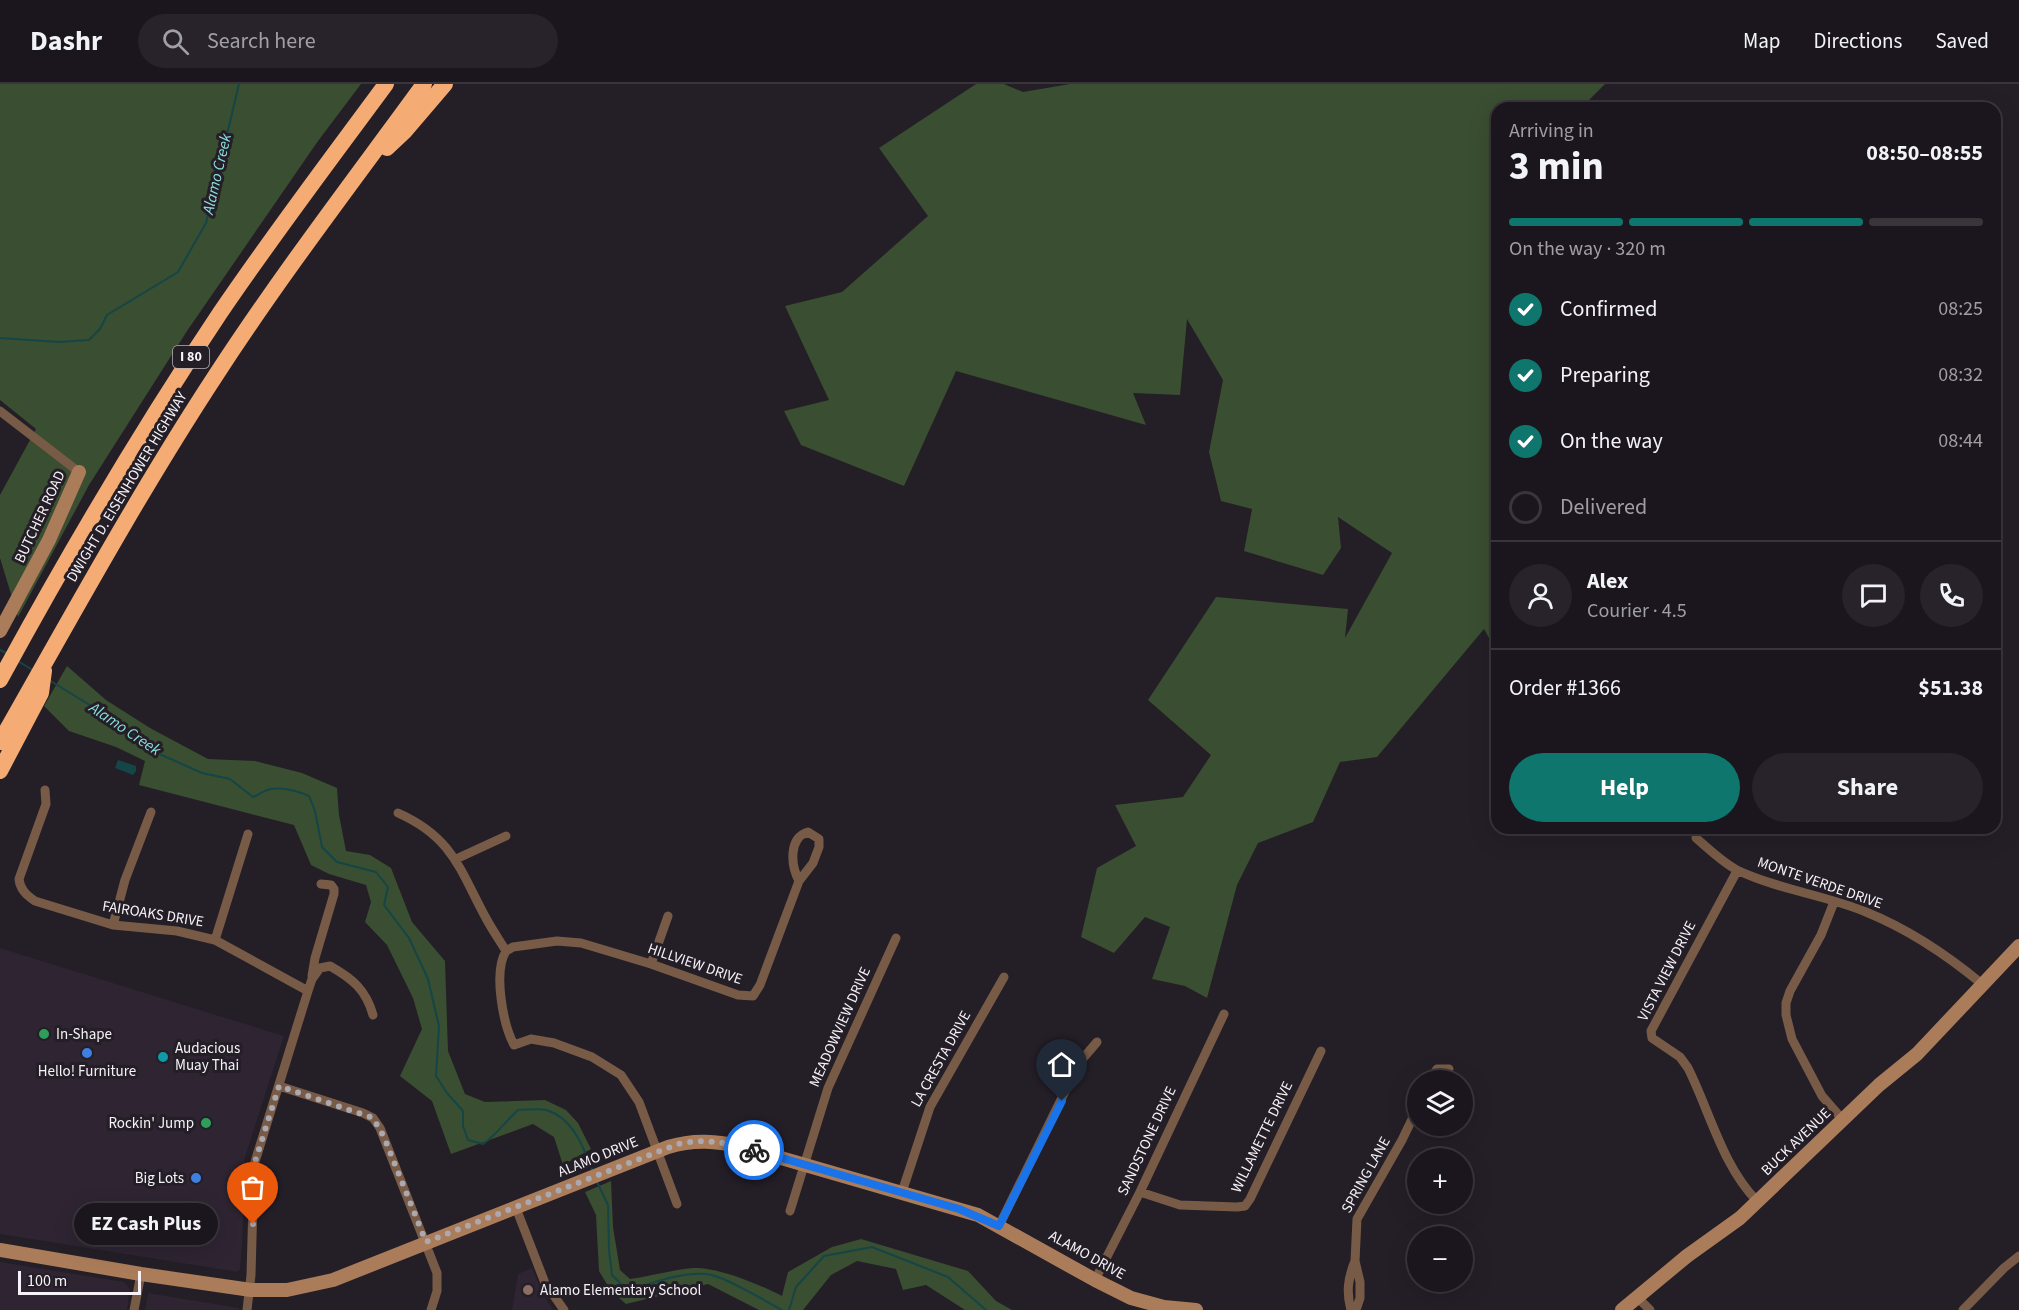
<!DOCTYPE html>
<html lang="en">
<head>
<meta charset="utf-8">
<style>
	body { margin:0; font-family:"Source Sans 3",sans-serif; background:#28232a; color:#f1f3f6; height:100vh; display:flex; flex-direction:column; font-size:22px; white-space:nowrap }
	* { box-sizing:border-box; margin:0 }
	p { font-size:20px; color:#a09fa4 }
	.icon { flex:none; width:33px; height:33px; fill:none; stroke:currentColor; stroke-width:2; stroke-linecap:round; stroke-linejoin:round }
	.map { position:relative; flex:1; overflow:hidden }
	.panel { position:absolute; left:1491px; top:18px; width:510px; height:732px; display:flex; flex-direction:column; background:#1b161d; border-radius:18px; box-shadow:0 6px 24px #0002,0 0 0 2px #39353b }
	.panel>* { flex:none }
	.buttons { position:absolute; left:1407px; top:986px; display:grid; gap:12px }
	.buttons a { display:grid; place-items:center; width:66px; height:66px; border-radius:50%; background:#1b161d; box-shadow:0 6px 24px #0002,0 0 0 2px #39353b; font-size:30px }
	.scale { position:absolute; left:18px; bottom:15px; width:123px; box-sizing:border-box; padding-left:6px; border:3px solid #f6f2f8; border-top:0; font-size:16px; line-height:21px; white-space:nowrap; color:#f6f2f8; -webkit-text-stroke:4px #241e27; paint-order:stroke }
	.pin { position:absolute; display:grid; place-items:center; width:51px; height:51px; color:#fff; margin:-62px -26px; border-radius:50% 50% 50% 0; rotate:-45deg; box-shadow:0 0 6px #0007 }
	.pin .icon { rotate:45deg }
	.courier { position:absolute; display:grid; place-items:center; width:60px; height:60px; margin:-30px; border:4px solid #1a73e8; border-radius:50%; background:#fff; color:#222; box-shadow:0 2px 8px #0007 }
	.bubble { position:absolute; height:42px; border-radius:21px; background:#1b161d; box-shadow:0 6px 24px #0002,0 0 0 2px #39353b; font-size:20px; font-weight:700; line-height:42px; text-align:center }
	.headline em { font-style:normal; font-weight:700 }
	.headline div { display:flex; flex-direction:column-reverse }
	.headline { display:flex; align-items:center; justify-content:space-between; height:102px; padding:0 18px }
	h1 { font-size:39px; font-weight:700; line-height:45px }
	.bar { display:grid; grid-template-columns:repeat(4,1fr); gap:9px 6px; align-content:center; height:72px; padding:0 18px }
	.bar i { height:8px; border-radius:4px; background:#39353b }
	.bar .selected { background:#0f766e }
	.bar p { grid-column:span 4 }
	.line { display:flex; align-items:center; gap:15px; padding:0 18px; border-top:2px solid #39353b }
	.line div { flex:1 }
	.round { display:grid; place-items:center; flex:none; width:63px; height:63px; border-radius:32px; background:#28232a }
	ol { padding:0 18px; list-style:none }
	li { display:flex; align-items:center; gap:18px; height:66px }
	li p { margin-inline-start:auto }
	li .icon { padding:6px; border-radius:50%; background:#0f766e; color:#fff; stroke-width:4 }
	li:last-child { color:#a09fa4 }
	li i { width:33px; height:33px; border:3px solid #39353b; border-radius:50% }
	.button { display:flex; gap:12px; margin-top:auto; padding:12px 18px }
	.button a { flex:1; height:69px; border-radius:36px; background:#0f766e; color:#fff; font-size:24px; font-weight:700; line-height:69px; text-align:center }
	.button a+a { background:#28232a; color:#f1f3f6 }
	header { display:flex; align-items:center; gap:36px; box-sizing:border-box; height:84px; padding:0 30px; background:#1b161d; border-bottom:2px solid #39353b }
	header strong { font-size:28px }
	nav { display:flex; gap:33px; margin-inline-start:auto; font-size:21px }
	.search { width:420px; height:54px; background:#28232a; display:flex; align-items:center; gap:15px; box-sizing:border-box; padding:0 21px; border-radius:33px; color:#a09fa4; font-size:22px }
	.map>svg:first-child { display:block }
	.built { fill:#2e2432 }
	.forest { fill:#3a4e31 }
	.water { fill:#144647 }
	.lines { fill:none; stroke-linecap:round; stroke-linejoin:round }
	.stream { stroke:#144647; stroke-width:2 }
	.street { stroke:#785b46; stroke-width:9 }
	.secondary { stroke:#ab7c59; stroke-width:14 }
	.highway { stroke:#f5ac74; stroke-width:16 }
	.done { stroke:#aca8af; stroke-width:6; stroke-dasharray:0 10.8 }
	.route { stroke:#1a73e8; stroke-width:8 }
	.leisure-dot { fill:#2e9e5b; stroke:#241e27; stroke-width:2 }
	.shop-dot { fill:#3f7fe0; stroke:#241e27; stroke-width:2 }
	.culture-dot { fill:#0f9aa8; stroke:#241e27; stroke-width:2 }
	.education-dot { fill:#8d6e63; stroke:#241e27; stroke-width:2 }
	.labels { text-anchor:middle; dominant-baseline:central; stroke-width:6; stroke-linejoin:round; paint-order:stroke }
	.shield { fill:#241e27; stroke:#b7b2b9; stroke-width:1.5 }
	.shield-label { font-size:14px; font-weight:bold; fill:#f6f2f8 }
	.street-label { font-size:15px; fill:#f6f2f8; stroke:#241e27 }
	.poi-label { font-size:15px; fill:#f6f2f8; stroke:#241e27; text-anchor:start }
	.water-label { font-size:16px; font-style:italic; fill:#89dddd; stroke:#241e27 }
</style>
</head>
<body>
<header>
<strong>Dashr</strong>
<div class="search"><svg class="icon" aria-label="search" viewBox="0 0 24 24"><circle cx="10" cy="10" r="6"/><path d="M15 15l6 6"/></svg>Search here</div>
<nav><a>Map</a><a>Directions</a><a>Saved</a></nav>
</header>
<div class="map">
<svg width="2019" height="1226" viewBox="0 0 2019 1226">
	<rect width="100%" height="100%" fill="#241e27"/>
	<path class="built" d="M0 864 284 952 245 1073 242 1163 240 1185 238 1188 0 1150Z
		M0 1178 124 1198 130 1205 127 1226H0Z
		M532 1184 544 1212 553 1226H512L518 1190Z
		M148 1209 239 1224V1226H145Z"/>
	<path class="forest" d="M0 0H361L318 57 187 247 89 401 18 533 0 474V411L36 345 0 316Z
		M976 0H1004L1023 8 1070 0H1605L1581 24H1497V568L1484 545 1377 673 1340 678 1313 738 1258 759 1237 801 1207 914 1185 902 1152 895 1170 843 1145 833 1114 869 1081 853 1097 784 1136 762 1115 721 1183 713 1211 671 1148 616 1216 513 1348 525 1345 554 1392 469 1338 433 1341 464 1323 491 1244 467 1252 425 1221 417 1209 368 1223 296 1187 235 1180 311 1133 309 1146 341 956 287 904 402 801 361 784 327 829 316 785 222 842 208 928 132 879 64Z
		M67 582 106 616 150 644 208 675 255 677 302 689 337 704 339 731 346 767 370 771 391 784 412 838 445 877 448 967 465 1010 485 1018 545 1016 566 1026 578 1039 591 1065 563 1081 554 1053 533 1040 451 1070 432 1017 400 992 422 945 413 914 387 861 365 838 371 818 366 801 329 790 311 781 294 741 139 701 145 677 116 663 69 647 44 622Z
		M611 1097 613 1143 620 1186 630 1195C648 1193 682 1183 699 1184 725 1186 758 1200 782 1212L788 1188 832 1163 861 1155 968 1187 996 1217 1012 1226H965L926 1201 903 1206 896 1185 857 1177 831 1191 803 1226H759L708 1200 626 1220 611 1207 599 1187 596 1131 585 1108Z"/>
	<path class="water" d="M118 676 136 682V687L133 691 115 684Z"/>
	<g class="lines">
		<path class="stream" d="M0 254 59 258 89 256 100 245 107 231 178 188 206 139 239 0
			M0 566 6 569
			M18 577 34 587
			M49 596 119 639 155 668 202 689 230 695 253 713C258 711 265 706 271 705 283 703 298 707 309 712L315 727 322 763 337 778 376 788 388 803 384 821 409 854 428 895 439 942 436 992 447 1009 463 1027V1042L468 1056 483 1060C496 1051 506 1037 518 1026 526 1026 538 1024 546 1026 574 1034 584 1065 593 1088
			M596 1096 608 1121 609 1166 612 1191 628 1207C652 1199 680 1188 706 1190 721 1190 767 1218 782 1226
			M789 1226 796 1203 824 1172 872 1163 948 1193 986 1226"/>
		<path class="street" d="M0 327 79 388
			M45 706 46 720 19 795C20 805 26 811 35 817L113 841 177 847 215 856 308 907
			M398 729C454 754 460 787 487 836 493 847 500 857 506 867
			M1696 754C1709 765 1724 780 1739 787 1780 806 1825 811 1866 828 1908 845 1947 871 1982 900
			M456 775 506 752
			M1737 787 1651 947 1652 954 1680 973 1688 984C1710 1028 1722 1081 1757 1117
			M1834 818 1821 851 1790 907 1786 919V931L1792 955 1822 1012 1843 1036
			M113 841 125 796 151 728
			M215 856 248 750
			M506 867 513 863 557 857 581 859 651 880 738 911 753 912 760 901 799 797 813 779 819 763V755L808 748C788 754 791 782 799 797
			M506 867C493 888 503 940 514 961L531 955 554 959 592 973 621 991 639 1018 677 1120
			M651 880 668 832
			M312 892 315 874 334 810V805L331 801 321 800
			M1430 996 1437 985H1449
			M279 1002 363 1029 373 1034 380 1044 437 1189V1207L431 1226
			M902 1108 930 1023 1004 893
			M1140 1108 1180 1121 1237 1123 1245 1122 1250 1115 1321 967
			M516 1124 545 1199 564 1226
			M790 1127 828 1004 896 854
			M999 1142 1079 979 1097 958
			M1095 1196 1140 1108 1224 930
			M1637 1213 1650 1226
			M134 1226 141 1190
			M247 1226 251 1191 254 1081 308 907 312 895 320 884 330 882C353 895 366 906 373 931
			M1351 1226C1346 1208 1348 1194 1355 1177
			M1356 1226 1360 1214V1198L1355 1177 1357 1135 1402 1056 1418 1023
			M1963 1226 2004 1184 2019 1172"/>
		<path class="secondary" d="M0 547 49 456 79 388
			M0 1166 141 1190 251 1206H287L333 1196 668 1063C694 1055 717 1057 743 1063L978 1131 1095 1196 1131 1214 1164 1223 1196 1226
			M1622 1226 1687 1172 1740 1134 1879 1001 1917 970 2019 862"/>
		<path class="highway" d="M387 64 404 48 445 0
			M0 596C68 471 141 347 220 229 273 151 330 76 386 0
			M0 658C70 535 138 410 216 291 281 191 354 96 424 0
			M0 687 41 609 44 587"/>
	</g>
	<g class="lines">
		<path class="done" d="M253 1140 254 1081 279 1002 373 1034 384 1053 426 1158 678 1060C705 1054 728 1059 754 1066"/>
		<path class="route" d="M754 1066 959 1125 999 1142 1062 1017"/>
	</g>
	<g class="leisure-dot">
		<circle cx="44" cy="950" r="6"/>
		<circle cx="206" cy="1039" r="6"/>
	</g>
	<g class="shop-dot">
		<circle cx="87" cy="969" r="6"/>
		<circle cx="196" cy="1094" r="6"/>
	</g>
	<circle class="culture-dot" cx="163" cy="973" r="6"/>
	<circle class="education-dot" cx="528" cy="1206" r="6"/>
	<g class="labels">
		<rect class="shield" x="173" y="262" width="36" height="22" rx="4.5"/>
		<g class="shield-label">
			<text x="191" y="273">I 80</text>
		</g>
		<g class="street-label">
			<text transform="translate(127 403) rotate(-59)">DWIGHT D. EISENHOWER HIGHWAY</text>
			<text transform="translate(40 433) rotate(-65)">BUTCHER ROAD</text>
			<text transform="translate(1820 799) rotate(19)">MONTE VERDE DRIVE</text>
			<text transform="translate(153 830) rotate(9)">FAIROAKS DRIVE</text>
			<text transform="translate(695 880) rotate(19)">HILLVIEW DRIVE</text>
			<text transform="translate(1667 887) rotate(-63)">VISTA VIEW DRIVE</text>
			<text transform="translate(840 943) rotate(-66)">MEADOWVIEW DRIVE</text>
			<text transform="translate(941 975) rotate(-61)">LA CRESTA DRIVE</text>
			<text transform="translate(1262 1053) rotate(-64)">WILLAMETTE DRIVE</text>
			<text transform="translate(1147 1057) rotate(-65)">SANDSTONE DRIVE</text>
			<text transform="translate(1796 1058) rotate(-44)">BUCK AVENUE</text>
			<text transform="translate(598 1073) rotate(-22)">ALAMO DRIVE</text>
			<text transform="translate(1366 1091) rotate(-61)">SPRING LANE</text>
			<text transform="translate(1087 1171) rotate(29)">ALAMO DRIVE</text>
		</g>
		<g class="poi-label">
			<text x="56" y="950">In-Shape</text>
			<text x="175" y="964">Audacious<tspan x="175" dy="17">Muay Thai</tspan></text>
			<text x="87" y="987" text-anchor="middle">Hello! Furniture</text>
			<text x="194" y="1039" text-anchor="end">Rockin' Jump</text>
			<text x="184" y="1094" text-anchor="end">Big Lots</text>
			<text x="540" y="1206">Alamo Elementary School</text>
		</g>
		<g class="water-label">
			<text transform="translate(217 90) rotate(-77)">Alamo Creek</text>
			<text transform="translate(125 645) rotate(34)">Alamo Creek</text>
		</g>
	</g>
</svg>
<div class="buttons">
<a><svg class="icon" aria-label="layers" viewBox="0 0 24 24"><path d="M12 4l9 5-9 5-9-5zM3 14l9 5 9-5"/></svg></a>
<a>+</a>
<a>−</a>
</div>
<div class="scale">100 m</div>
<div class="pin" style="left:253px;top:1140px;background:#ea580c"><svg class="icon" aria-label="bag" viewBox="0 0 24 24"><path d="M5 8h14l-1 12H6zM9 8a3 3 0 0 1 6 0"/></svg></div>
<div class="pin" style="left:1062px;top:1017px;background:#1f2937"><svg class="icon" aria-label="home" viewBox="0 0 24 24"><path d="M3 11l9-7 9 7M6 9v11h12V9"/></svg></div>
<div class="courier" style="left:754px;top:1066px"><svg class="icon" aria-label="bike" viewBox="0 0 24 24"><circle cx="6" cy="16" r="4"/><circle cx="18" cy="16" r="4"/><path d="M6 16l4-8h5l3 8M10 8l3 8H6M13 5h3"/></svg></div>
<div class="bubble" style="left:74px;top:1119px;width:144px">EZ Cash Plus</div>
<section class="panel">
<div class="headline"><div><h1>3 min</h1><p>Arriving in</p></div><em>08:50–08:55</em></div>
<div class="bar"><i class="selected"></i><i class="selected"></i><i class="selected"></i><i></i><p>On the way · 320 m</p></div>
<ol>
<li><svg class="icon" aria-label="check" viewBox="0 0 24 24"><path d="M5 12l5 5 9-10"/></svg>Confirmed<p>08:25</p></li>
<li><svg class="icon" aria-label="check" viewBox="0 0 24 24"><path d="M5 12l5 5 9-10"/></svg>Preparing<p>08:32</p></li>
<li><svg class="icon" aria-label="check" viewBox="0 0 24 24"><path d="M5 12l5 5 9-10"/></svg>On the way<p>08:44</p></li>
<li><i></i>Delivered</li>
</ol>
<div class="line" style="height:108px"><a class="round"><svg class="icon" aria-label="person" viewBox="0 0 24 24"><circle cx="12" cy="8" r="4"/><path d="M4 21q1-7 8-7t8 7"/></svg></a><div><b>Alex</b><p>Courier · 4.5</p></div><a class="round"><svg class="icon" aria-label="chat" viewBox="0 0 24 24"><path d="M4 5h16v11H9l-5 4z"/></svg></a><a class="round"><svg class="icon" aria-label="phone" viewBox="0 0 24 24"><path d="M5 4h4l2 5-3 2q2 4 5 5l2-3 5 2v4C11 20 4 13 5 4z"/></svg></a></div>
<div class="line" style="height:78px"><div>Order #1366</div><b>$51.38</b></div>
<div class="button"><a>Help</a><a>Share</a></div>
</section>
</div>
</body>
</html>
